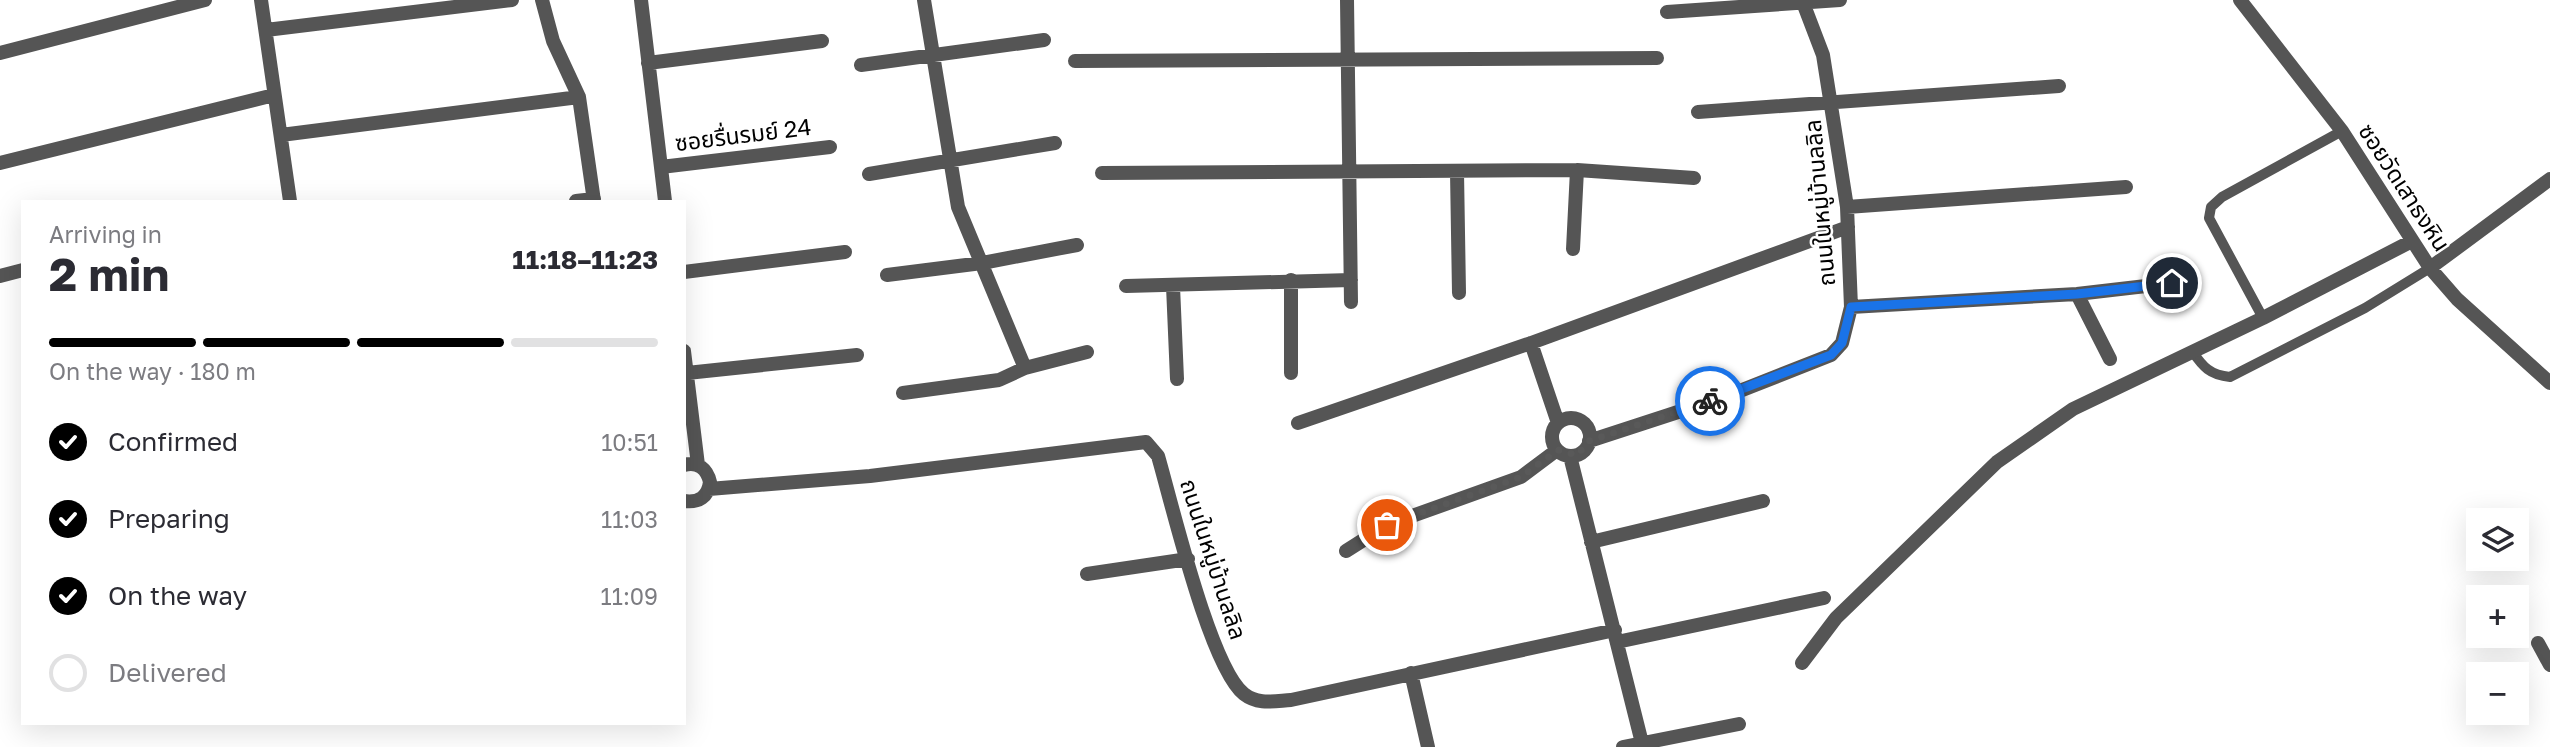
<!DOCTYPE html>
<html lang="en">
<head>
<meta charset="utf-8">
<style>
	body { margin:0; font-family:"Golos Text","Noto Sans Thai",sans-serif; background:#f7f7f7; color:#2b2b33; height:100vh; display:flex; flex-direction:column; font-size:26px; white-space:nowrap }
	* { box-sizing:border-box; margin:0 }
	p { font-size:23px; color:#7c7c81 }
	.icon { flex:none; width:38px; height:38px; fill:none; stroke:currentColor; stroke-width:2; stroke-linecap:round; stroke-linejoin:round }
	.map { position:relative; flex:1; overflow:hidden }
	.panel { position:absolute; left:21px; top:200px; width:665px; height:525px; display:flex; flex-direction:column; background:#fff; border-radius:0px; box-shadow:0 7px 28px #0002 }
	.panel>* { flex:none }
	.buttons { position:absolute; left:2466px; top:508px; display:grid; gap:14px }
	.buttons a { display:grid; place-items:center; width:63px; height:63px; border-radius:0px; background:#fff; box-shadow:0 7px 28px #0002; font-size:35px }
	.pin { position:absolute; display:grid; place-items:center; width:60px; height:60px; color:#fff; margin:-30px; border:4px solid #fff; border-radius:50%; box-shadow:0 2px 7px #0007 }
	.courier { position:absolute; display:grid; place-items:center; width:70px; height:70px; margin:-35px; border:5px solid #1a73e8; border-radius:50%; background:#fff; color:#222; box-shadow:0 2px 9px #0007 }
	.headline em { font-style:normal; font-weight:700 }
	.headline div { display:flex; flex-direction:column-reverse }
	.headline { display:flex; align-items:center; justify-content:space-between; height:119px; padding:0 28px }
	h1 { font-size:46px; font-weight:700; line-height:52px }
	.bar { display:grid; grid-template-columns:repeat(4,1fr); gap:10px 7px; align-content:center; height:84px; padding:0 28px }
	.bar i { height:9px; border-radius:5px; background:#e1e1e2 }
	.bar .current { background:#000 }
	.bar p { grid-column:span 4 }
	ol { padding:0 28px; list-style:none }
	li { display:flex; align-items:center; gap:21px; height:77px }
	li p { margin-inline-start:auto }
	li .icon { padding:7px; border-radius:50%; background:#000; color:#fff; stroke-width:4 }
	li:last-child { color:#7c7c81 }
	li i { width:38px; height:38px; border:4px solid #e1e1e2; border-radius:50% }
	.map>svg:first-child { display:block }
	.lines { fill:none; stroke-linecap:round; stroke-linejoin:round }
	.service { stroke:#555; stroke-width:10 }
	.minor { stroke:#555; stroke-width:14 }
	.done { stroke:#595959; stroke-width:7; stroke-dasharray:0 12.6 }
	.route { stroke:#1a73e8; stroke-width:9 }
	.labels { text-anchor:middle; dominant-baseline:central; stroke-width:5; stroke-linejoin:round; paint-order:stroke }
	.street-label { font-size:23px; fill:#000; stroke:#fff }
</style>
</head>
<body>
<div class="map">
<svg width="2550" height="747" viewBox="0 0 2550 747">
	<rect width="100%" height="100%" fill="#fff"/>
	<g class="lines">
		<path class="service" d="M2263 318 2209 218 2211 207 2222 197 2342 131
			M2192 351C2203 367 2210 375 2230 377L2365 308 2430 268"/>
		<path class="minor" d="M261 0 290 201
			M542 0 553 41 579 97 594 201
			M641 0 665 201
			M924 0 958 207 1025 368
			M1347 0 1351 302
			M2240 0 2342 131 2430 268 2457 299 2550 383
			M1667 12 1840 0
			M266 30 512 0
			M0 53 205 0
			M1075 61 1657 58
			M648 63 822 41
			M861 65 1044 40
			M1698 112 2059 86
			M281 135 579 97
			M0 163 274 95
			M661 167 830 147
			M1457 172 1459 293
			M1102 173 1577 170 1694 178
			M869 174 1055 143
			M576 201 594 199
			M1847 207 2126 187
			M1573 249 1577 170
			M2430 268 2550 179
			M684 272 845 252
			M887 275 982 263 1077 245
			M0 276 23 270
			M1291 280V373
			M1126 286 1351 280
			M1173 286 1177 379
			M2077 294 2110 359
			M1851 307 2077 294 2172 283
			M1531 343 1558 423
			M684 351 698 465
			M687 373 857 355
			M903 393 999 380 1025 368 1087 352
			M1552 437a19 19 0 1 1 38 0a19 19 0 1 1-38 0Z
			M1298 423 1531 343 1848 227
			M1589 441 1727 396 1831 355 1842 343 1851 307 1847 207 1823 55 1802 0
			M1570 456 1642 743
			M684 465C698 461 707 469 710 482 708 497 699 503 684 501
			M709 489 870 476 1146 442 1158 456C1172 504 1210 667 1244 694 1258 705 1274 701 1291 700L1615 630
			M1591 542 1763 501
			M1346 551 1387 525 1521 477 1557 450
			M1087 574 1188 559
			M1617 642 1824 598
			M2538 643 2550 665
			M1802 663 1836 618 1997 462 2073 409 2263 318 2412 241
			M1411 673 1428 747
			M1623 747 1739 724"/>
	</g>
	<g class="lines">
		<path class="done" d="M1387 525 1521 477 1558 450 1577 455 1589 441 1710 401"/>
		<path class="route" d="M1710 401 1831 355 1842 343 1851 307 2077 294 2172 283"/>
	</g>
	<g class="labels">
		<g class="street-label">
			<text transform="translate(743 134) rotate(-7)">ซอยรื่นรมย์ 24</text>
			<text transform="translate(2405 187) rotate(57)">ซอยวัดเสาธงหิน</text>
			<text transform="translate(1819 203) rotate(-95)">ถนนในหมู่บ้านลลิล</text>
			<text transform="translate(1214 559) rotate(72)">ถนนในหมู่บ้านลลิล</text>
		</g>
	</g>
</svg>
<div class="buttons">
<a><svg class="icon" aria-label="layers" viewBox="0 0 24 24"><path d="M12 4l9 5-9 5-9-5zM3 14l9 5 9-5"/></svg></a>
<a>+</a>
<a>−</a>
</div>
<div class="pin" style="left:1387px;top:525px;background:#ea580c"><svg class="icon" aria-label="bag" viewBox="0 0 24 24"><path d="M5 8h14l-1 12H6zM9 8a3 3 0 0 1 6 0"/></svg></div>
<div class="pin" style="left:2172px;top:283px;background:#1f2937"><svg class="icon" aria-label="home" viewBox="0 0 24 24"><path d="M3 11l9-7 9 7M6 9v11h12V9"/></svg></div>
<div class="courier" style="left:1710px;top:401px"><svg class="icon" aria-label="bike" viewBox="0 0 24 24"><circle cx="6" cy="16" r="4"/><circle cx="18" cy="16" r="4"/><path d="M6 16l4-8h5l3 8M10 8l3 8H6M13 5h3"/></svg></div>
<section class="panel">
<div class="headline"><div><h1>2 min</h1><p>Arriving in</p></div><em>11:18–11:23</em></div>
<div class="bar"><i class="current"></i><i class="current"></i><i class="current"></i><i></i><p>On the way · 180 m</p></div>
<ol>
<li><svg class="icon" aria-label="check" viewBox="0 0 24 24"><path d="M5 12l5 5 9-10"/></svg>Confirmed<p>10:51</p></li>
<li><svg class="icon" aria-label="check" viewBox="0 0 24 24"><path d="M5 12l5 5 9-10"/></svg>Preparing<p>11:03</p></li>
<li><svg class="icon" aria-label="check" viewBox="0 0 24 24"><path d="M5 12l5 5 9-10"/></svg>On the way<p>11:09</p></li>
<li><i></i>Delivered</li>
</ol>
</section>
</div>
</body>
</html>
